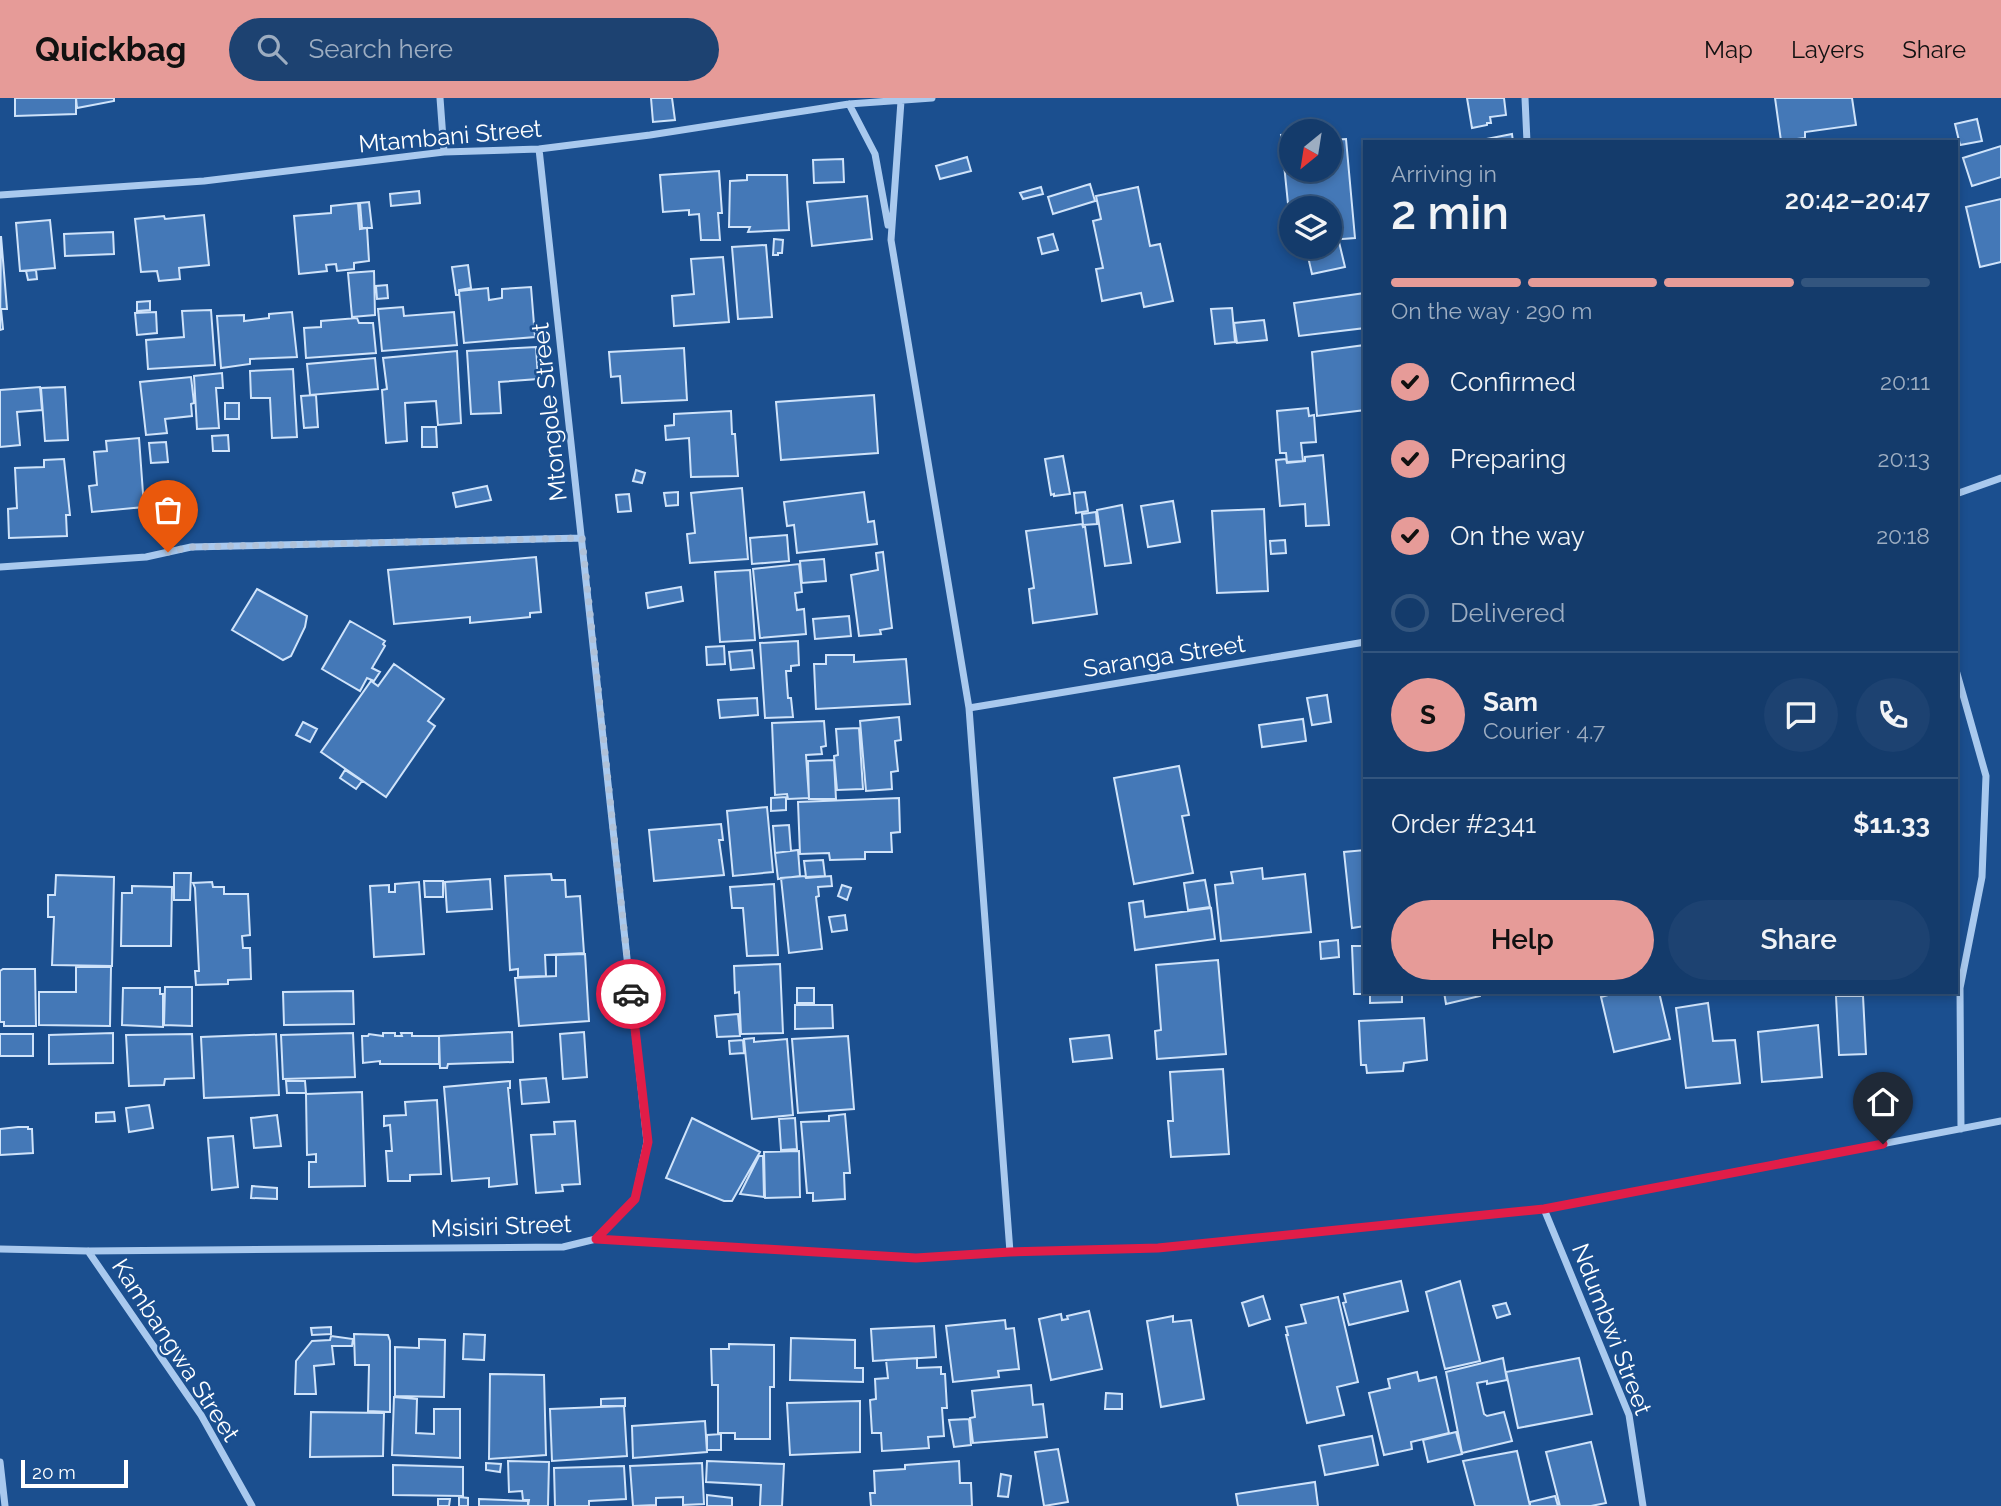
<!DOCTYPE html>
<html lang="en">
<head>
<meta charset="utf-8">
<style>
	body { margin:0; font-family:Raleway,sans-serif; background:#1d4271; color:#f1f3f6; height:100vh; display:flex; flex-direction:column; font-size:26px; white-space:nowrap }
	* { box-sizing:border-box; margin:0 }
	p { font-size:23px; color:#9dadc1 }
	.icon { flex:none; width:38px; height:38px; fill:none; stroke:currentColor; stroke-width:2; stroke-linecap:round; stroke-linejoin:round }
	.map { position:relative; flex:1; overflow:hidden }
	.panel { position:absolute; left:1363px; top:42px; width:595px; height:854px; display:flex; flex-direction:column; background:#143b6b; border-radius:0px; box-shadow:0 4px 10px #0003,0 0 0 2px #33557e }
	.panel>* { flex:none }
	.needle { width:46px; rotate:210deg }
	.controls { position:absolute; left:1279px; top:21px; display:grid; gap:14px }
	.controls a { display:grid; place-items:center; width:63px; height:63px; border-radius:50%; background:#143b6b; box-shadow:0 4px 10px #0003,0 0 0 2px #33557e; font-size:35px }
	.scale { position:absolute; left:21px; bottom:18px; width:107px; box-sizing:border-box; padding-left:7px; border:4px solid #fff; border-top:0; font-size:19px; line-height:24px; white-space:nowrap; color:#fff; -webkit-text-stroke:5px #1b4f8f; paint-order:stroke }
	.pin { position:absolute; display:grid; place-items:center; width:60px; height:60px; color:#fff; margin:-72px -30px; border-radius:50% 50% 50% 0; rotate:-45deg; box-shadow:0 0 7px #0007 }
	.pin .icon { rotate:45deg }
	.courier { position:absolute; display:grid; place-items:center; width:70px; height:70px; margin:-35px; border:5px solid #e11d48; border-radius:50%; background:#fff; color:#222; box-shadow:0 2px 9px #0007 }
	.overview em { font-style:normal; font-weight:600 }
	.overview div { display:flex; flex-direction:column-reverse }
	.overview { display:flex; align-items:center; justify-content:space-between; height:119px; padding:0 28px }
	h1 { font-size:46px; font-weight:600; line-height:52px }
	.bar { display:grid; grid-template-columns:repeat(4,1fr); gap:10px 7px; align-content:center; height:84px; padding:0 28px }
	.bar i { height:9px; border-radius:5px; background:#33557e }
	.bar .current { background:#e69b98 }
	.bar p { grid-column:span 4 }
	.line { display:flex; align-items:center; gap:18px; padding:0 28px; border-top:2px solid #33557e }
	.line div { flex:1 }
	.round { display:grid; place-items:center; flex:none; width:74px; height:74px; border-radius:37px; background:#1d4271 }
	ol { padding:0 28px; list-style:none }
	li { display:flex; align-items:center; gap:21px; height:77px }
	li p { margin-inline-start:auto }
	li .icon { padding:7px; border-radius:50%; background:#e69b98; color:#111; stroke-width:4 }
	li:last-child { color:#9dadc1 }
	li i { width:38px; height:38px; border:4px solid #33557e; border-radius:50% }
	.cta { display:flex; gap:14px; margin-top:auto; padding:14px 28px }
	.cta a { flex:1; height:80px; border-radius:42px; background:#e69b98; color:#111; font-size:28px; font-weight:600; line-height:80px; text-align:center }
	.cta a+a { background:#1d4271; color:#f1f3f6 }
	header { display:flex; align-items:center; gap:42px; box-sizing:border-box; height:98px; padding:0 35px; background:#e69b98; color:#111 }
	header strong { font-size:33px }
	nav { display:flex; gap:38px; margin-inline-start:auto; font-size:24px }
	.search { width:490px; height:63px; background:#1d4271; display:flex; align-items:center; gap:18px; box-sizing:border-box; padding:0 24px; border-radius:38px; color:#9dadc1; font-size:26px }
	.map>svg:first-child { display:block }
	.building { fill:#4478b7; stroke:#cfe3fa; stroke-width:2 }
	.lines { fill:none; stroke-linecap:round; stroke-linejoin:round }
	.street { stroke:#a9c9ee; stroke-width:7 }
	.done { stroke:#afc1d8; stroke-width:7; stroke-dasharray:0 12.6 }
	.route { stroke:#e11d48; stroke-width:9 }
	.labels { text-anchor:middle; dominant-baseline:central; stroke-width:5; stroke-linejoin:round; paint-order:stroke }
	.street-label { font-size:24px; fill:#fff; stroke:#1b4f8f }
</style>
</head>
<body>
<header>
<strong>Quickbag</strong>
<div class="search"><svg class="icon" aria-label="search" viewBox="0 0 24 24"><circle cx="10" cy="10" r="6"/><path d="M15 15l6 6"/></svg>Search here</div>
<nav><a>Map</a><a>Layers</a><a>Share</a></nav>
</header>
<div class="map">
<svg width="2001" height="1408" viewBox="0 0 2001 1408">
	<rect width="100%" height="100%" fill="#1b4f8f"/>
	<path class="building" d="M15 0H76V16L15 18Z
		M76 0H114V3L77 10Z
		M651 0H672L675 22 653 24Z
		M1467 0H1504L1506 17 1490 19 1491 25H1487V27L1472 30Z
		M1775 0H1852L1856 27 1805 34V40L1781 43Z
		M1977 21 1982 43 1960 47 1955 26Z
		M1292 36V72H1330V42L1346 41 1355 140 1330 142V110H1292V145L1281 37Z
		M1512 36 1513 44H1476V43Z
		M2001 48V79L1972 88 1963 60Z
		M967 59 971 73 940 81 936 68Z
		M843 61 844 84 814 85 813 62Z
		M719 73 722 115H718L720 142H701L699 116 689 117V112L663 114 660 77Z
		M747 77H787L789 132 748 134 750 129H729L730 83 747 82Z
		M1090 86 1095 103 1053 116 1048 99Z
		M1041 89 1043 96 1023 101 1020 95Z
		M1138 89 1150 148 1160 146 1173 203 1144 209 1141 195 1102 203 1096 171 1103 170 1093 123 1101 121 1096 98Z
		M419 93 420 105 391 108 390 96Z
		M867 98 872 141 812 148 807 104Z
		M2001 101V164L1980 169 1966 109Z
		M369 104 372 130H362L360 105Z
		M358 105 360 131 367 130 369 163 354 165V171L337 173 336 166 326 167 327 173 299 176 294 118 331 115V108Z
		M204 117 209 167 179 170 180 181 159 183 157 173 141 174 135 121 164 118 165 121Z
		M50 122 55 170 20 173 16 125Z
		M113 134 114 156 65 158 64 136Z
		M1053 136 1058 152 1042 156 1038 140Z
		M1 138 7 211H1L3 231 0 232Z
		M774 141 783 142 782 155H778V157H773Z
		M1339 144 1345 169 1312 176 1306 150 1330 149V146Z
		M766 147 772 219 738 221 732 149Z
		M723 159 729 224 674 228 672 198 694 196 691 161Z
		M468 167 471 190 459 192V197H456L452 169Z
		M36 172 37 181 28 182 26 173Z
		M374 173 375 217 352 219 348 175Z
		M387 187 388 200 377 201 376 188Z
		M531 189 535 239 464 245 459 193 488 190 489 202 502 200V191Z
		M1365 195V230L1299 238 1294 205Z
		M150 203V212L137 213V204Z
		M403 209 404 218 454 214 457 247 382 253 378 211Z
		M1232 210 1235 244 1215 246 1211 211Z
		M211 212 215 267 148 271 146 242 184 239 182 213Z
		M156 214 157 235 137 237 135 215Z
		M292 214 297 259 250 261V266L221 270 217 218 244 217V223L269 220V216Z
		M357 220 359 225H373L376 255 306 260 304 230 321 229V223Z
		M1264 222 1267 242 1237 245 1234 225Z
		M1365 247V312L1317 318 1312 254Z
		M536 249 538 281 499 284 501 315 471 316 467 253Z
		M684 250 687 302 622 305 620 278 611 279 609 254Z
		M457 253 461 325 438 327 436 303 405 305 407 343 386 345 382 292 387 291 383 260Z
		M375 260 378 291 310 297 307 266Z
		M293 271 297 339 272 340 270 300H251L250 273Z
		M222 275 223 290H216L219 330 197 331 194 278Z
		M191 279 194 305 191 306 192 318 165 321 167 335 146 337 140 284Z
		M40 289 42 312 17 314 20 347 0 349V292Z
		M65 289 68 342 45 343 41 290Z
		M316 297 318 329 304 330 301 298Z
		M874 297 878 355 781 362 776 304Z
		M225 305H239V321H225Z
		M1308 310 1309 318 1314 317 1316 344 1301 345 1303 363 1287 364 1286 355H1280L1277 313Z
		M731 313 732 336H735L738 378 691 379 689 340 666 342 665 328 674 327V316Z
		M422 329H436L437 349H422Z
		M228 337 229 353H213L212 338Z
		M139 340 144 409 92 414 89 388 97 387 94 354 107 353 106 343Z
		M166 344 168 364 151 365 149 345Z
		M1323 357 1329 427 1306 428 1305 406 1280 408 1276 362 1286 361 1287 365 1305 363V359Z
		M1063 358 1070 396 1054 398V396L1051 397 1045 361Z
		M64 361 70 417H66L67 438 9 440 8 411 17 410 15 370 44 369V362Z
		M636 372 645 375 642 385 633 383Z
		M487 388 491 402 456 409 453 395Z
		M742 390 748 461 690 465 687 436 695 435 691 395Z
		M678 394V407L666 408 664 395Z
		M864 394 868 424 874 423 877 446 797 455 794 427 787 428 784 404Z
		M1085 394 1088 413 1076 415 1074 395Z
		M629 396 631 413 618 414 616 397Z
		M1173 403 1180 444 1148 449 1141 408Z
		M1122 407 1131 465 1105 468 1097 412Z
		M1264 411 1268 493 1217 495 1212 413Z
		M1096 414 1097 426 1083 427 1082 416Z
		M1082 426 1083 429 1085 428 1097 516 1033 525 1029 491 1034 490 1026 433Z
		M787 437 789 463 752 466 750 440Z
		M1285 442 1286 455 1271 456 1270 443Z
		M883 454 892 530 880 532 881 536 859 538 851 477 878 472 876 455Z
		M536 459 541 514 530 515V519L470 525V519L394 526 388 472Z
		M824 461 826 483 802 485 800 463Z
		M799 466 802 494 795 495 797 512 804 511 806 536 760 540 753 471Z
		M750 472 755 542 720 544 715 474Z
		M681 489 683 503 648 510 646 495Z
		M257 491 307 518 305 529 291 558 283 562 232 532Z
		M849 518 851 538 815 541 813 521Z
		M350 523 385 543 383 546 385 548 372 570 380 574 374 583 367 580 360 593 322 571Z
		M798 543 799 567 791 568V573H786L788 600H791L793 619 765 620 760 545Z
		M724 548 725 566 707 567 706 549Z
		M752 552 754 570 731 572 729 554Z
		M826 557H854V564L906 561 910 606 816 611 814 566H826Z
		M394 566 444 601 428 623 435 628 386 699 321 654 371 583 378 588Z
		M1327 597 1331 624 1312 627 1307 600Z
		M757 600 758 617 720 620 718 602Z
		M899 619 901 642 895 643 898 673 891 674 892 691 866 693 860 623Z
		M1303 621 1306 643 1262 649 1259 627Z
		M824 623 826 648 821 649 822 656 806 657 809 700 788 701 787 696 775 697 772 625Z
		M303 624 317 631 310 644 296 637Z
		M859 630 863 691 837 692 834 658 838 657 836 631Z
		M834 662 836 701H809L808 663Z
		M1179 668 1189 717 1182 718 1193 775 1134 786 1114 680Z
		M345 672 362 683 356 691 340 680Z
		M786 699V712L771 713V700Z
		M899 700 900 734 891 735 892 754H865V761L830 762 829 755 800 756 798 704Z
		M767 709 773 774 733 778 727 713Z
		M721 726 723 742H719L724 777 654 783 649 732Z
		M789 727 791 753 775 755 773 728Z
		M798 752 800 778 778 781 775 755Z
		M1365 752V828L1352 830 1344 754Z
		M823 762 825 778 806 779 804 763Z
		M1262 770 1263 781 1305 776 1311 834 1221 843 1215 787 1233 785 1231 774Z
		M174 775H191L190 802H174Z
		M551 776 552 782H565L566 799 580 798 584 855 545 857 546 878 518 879V871L510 872 505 778Z
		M56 777 114 779 112 868 52 867 54 819H48V797H55Z
		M805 778 806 780 831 778 832 788 818 789 819 798 816 799 822 851 789 855 781 780Z
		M490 781 492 811 447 814 445 784Z
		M1205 782 1210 809 1188 812 1184 785Z
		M424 783H443V799H425Z
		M212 784 213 789H224V796H248L250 837 242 838 243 850H250L251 881 228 882V886L196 887 195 873H199L195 790 193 785Z
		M419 784 424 856 374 859 370 788 389 787V794H395V786Z
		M774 786 778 857 747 858 743 810H732L730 789Z
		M842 787 851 790 847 802 838 798Z
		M132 788 172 789 171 848H121L122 795H132Z
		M1143 803 1145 819 1211 810 1215 841 1135 852 1129 805Z
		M845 817 847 832 832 834 829 819Z
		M1338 842 1339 859 1321 861 1320 844Z
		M1352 848H1365V894H1405H1402V904L1370 905V896H1354Z
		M585 856 589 923 519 928 515 880 556 878V857Z
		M1218 862 1226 956 1157 961 1155 933 1161 932 1156 867Z
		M780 866 783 935 741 936 739 894 735 895 734 868Z
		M76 869H111L110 928 39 927V894H76Z
		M3 871H35L36 928H4V924H0V873Z
		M165 889H192V928L164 927Z
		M123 890H160V896H163V929L122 927Z
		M797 890H814V905H797Z
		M353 893 354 926 284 927 283 894Z
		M1444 894H1480V898L1446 906Z
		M1619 894H1659L1670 941 1614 954 1601 899Z
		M1836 898H1863L1866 956 1839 957Z
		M1708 905 1713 943 1735 942 1740 985 1686 990 1676 910Z
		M795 907H832L833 930 795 931Z
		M738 916 740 938 717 939 715 918Z
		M1424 920 1427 962 1404 965 1403 973 1367 975 1366 967H1361L1359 923Z
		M1818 927 1822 979 1762 984 1758 934Z
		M512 934 513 964 448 966 447 970H440L439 938Z
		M584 934 587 979 563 981 560 936Z
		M113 935V965L49 966V937Z
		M353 935 355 979 283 981 281 937Z
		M383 935H395V938H402L401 935H412V938H439V966H380V963L363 965 362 938H368L369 936 383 938Z
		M0 936H33V958H0Z
		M192 936 194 980 165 981 164 987 129 988 126 937Z
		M276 936 279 997 204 1000 201 939Z
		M1109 937 1112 960 1073 964 1070 941Z
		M848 938 854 1011 798 1015 792 941Z
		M754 940V944L787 941 793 1017 752 1021 744 941Z
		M743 942 744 955 730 956 729 943Z
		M1223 971 1229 1056 1171 1059 1168 1023H1173L1170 974Z
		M546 980 549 1004 522 1006 520 982Z
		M286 983H305L306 995H287Z
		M510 983V990H508L517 1086 489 1089V1080L452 1083 444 989Z
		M362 994 365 1088 309 1089V1064H316V1056L307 1057 306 996Z
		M437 1002 441 1076 410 1077V1083H388L386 1053H392L390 1027 384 1028V1018L406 1017 405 1004Z
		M149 1007 153 1030 129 1034 126 1010Z
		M114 1014 115 1023 96 1024V1015Z
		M845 1016 850 1075H844L845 1101 813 1103V1095H807L801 1024 829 1023V1018Z
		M277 1017 281 1048 254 1050 251 1020Z
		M692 1020 760 1054 732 1103H724L666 1080Z
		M795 1020 797 1051 781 1052 779 1021Z
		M575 1023 580 1086 562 1087 563 1093 536 1095 531 1037 555 1036 554 1024Z
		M18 1029H28V1031H32L33 1055 0 1057V1031Z
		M233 1038 238 1089 212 1092 208 1040Z
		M799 1053 800 1099 765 1100 764 1054Z
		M759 1058H763L764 1099 740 1096Z
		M252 1088 277 1090V1101L251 1100Z
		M1401 1183 1408 1213 1349 1227 1343 1205 1346 1204 1344 1196Z
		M1460 1183 1480 1263 1445 1271 1426 1194Z
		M1263 1198 1270 1221 1249 1228 1242 1205Z
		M1338 1199 1358 1284 1337 1289 1344 1317 1307 1325 1286 1237H1288L1286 1229 1306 1225 1301 1207Z
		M1506 1205 1510 1216 1497 1220 1493 1208Z
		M1089 1213 1102 1271 1051 1282 1039 1221 1061 1216 1062 1222 1068 1221 1067 1218Z
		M1173 1218V1224L1191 1222 1204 1301 1161 1309 1147 1223Z
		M1005 1222 1006 1231 1014 1230 1019 1271 998 1273 999 1279 953 1284 946 1228Z
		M934 1228 936 1259 873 1263 871 1231Z
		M331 1229V1236L312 1237 311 1230Z
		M354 1236 388 1237 390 1243V1314L368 1313 369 1267H355Z
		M464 1236 485 1237 484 1262 463 1261Z
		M331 1238 353 1241 352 1248H332L334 1266 314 1268 316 1296H295L296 1263 312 1243 330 1242Z
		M791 1240 855 1242V1270H863V1284L790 1282Z
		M419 1241 445 1242 444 1299 395 1298V1249L419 1250Z
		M729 1246 774 1247V1289H770V1341H735V1335H718V1287H712L711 1251H729Z
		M917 1260V1270L941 1269V1276H945L947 1310H942L944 1338 928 1339 929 1350 882 1353 881 1335H872L870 1302 876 1301 875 1281 888 1280 886 1262Z
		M1503 1260 1507 1282 1487 1286V1283L1477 1285 1484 1316 1487 1318 1504 1314 1512 1343 1462 1355 1446 1274Z
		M1579 1260 1592 1316 1518 1330 1506 1274Z
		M1417 1274 1419 1283 1436 1279 1449 1335 1411 1344 1412 1351 1384 1357 1369 1295 1390 1290 1388 1281Z
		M490 1276 544 1277 546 1357 489 1361Z
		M1031 1287 1033 1307 1043 1306 1047 1339 973 1345 970 1320 975 1319 972 1293Z
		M1106 1295 1122 1296V1311H1105Z
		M394 1299 417 1301 416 1335 434 1336V1311H460V1360L392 1357Z
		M625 1300V1308H601V1301Z
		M860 1303V1354L790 1357 787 1305Z
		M624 1308 627 1358 552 1363 550 1311Z
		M311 1314 384 1315 383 1358 310 1359Z
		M969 1321 971 1347 954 1349 949 1322Z
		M705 1323 707 1354 633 1360 632 1328Z
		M1456 1334 1462 1356 1428 1364 1423 1342Z
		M721 1336V1352H707V1337Z
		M1372 1338 1378 1367 1325 1377 1319 1348Z
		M1591 1344 1606 1405 1591 1408H1560L1546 1354Z
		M1058 1351 1068 1404 1044 1408 1035 1354Z
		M1517 1353 1530 1408H1475L1463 1363Z
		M508 1363 549 1364 548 1408H528L529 1402H523L522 1393 509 1394Z
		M707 1363 784 1366 782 1408H760L761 1387 706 1384Z
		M959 1363 960 1385H971L972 1408H871L870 1395H875L874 1373 905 1371V1367Z
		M486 1365 501 1366 500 1374 486 1372Z
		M702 1365 704 1406 683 1407V1399L656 1400V1407L633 1408 630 1368Z
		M393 1367 463 1369V1398L393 1397Z
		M624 1368 626 1401 589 1403V1408H555L554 1370Z
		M1001 1376 1011 1378 1008 1399 998 1398Z
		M1315 1384 1318 1408H1238L1236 1396Z
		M707 1397 732 1400V1408H707Z
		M1555 1398 1558 1408H1530V1404Z
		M459 1399 468 1400V1408H459Z
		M438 1401H450L449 1408H438Z
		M479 1401 528 1403V1408H479Z"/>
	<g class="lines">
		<path class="street" d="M440 0 444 54
			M1525 0 1527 44
			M901 3 891 142 969 610 1010 1154
			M849 6 875 56 888 127
			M539 51 647 1044 635 1101 596 1141
			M0 97 204 83 444 54 539 51 650 37 849 6 932 0
			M1956 396 2001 380
			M0 469 146 459 191 449 582 440
			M1956 572 1986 678 1982 779 1960 890 1961 1031
			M969 610 1365 544
			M1544 1111 1629 1317 1643 1408
			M0 1151 88 1153 563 1149 596 1141 916 1160 1010 1154 1158 1150 1544 1111 2001 1023
			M88 1153 201 1317 252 1408
			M0 1364 5 1408"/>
	</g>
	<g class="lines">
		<path class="done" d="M168 454 191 449 582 440 631 896"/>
		<path class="route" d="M631 896 648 1044 635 1101 596 1141 916 1160 1010 1154 1158 1150 1544 1111 1883 1046"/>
	</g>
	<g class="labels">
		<g class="street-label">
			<text transform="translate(450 38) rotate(-5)">Mtambani Street</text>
			<text transform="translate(549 314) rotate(-96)">Mtongole Street</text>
			<text transform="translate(1164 558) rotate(-9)">Saranga Street</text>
			<text transform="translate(501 1128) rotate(-2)">Msisiri Street</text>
			<text transform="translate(1612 1231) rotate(69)">Ndumbwi Street</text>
			<text transform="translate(176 1252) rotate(57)">Kambangwa Street</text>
		</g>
	</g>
</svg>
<div class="controls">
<a><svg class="needle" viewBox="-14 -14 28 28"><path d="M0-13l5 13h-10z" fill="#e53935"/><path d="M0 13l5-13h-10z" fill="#9dadc1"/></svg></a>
<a><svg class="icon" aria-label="layers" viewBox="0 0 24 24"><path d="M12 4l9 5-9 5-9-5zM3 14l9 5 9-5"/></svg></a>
</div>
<div class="scale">20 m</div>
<div class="pin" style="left:168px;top:454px;background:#ea580c"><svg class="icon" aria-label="bag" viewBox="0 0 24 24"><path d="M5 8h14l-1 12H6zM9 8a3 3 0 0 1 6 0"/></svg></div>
<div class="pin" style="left:1883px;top:1046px;background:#1f2937"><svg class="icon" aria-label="home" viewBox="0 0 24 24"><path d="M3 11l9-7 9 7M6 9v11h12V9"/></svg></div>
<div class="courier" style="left:631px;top:896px"><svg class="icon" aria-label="car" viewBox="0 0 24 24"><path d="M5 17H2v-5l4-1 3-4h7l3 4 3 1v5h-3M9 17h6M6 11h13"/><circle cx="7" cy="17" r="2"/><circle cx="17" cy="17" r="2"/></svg></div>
<section class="panel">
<div class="overview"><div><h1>2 min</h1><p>Arriving in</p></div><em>20:42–20:47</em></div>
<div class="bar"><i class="current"></i><i class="current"></i><i class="current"></i><i></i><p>On the way · 290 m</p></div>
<ol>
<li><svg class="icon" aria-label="check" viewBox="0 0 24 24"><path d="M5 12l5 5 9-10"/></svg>Confirmed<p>20:11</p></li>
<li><svg class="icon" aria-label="check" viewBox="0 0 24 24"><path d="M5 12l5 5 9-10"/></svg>Preparing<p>20:13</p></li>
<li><svg class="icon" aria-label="check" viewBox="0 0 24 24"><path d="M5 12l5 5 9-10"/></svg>On the way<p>20:18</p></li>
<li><i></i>Delivered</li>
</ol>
<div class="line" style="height:126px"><b class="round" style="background:#e69b98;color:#111">S</b><div><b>Sam</b><p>Courier · 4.7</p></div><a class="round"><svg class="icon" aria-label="chat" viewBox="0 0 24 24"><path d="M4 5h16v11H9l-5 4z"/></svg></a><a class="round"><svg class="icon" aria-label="phone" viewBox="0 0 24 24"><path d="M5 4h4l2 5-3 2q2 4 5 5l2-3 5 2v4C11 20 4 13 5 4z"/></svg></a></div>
<div class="line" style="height:91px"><div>Order #2341</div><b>$11.33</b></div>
<div class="cta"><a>Help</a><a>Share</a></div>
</section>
</div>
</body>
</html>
